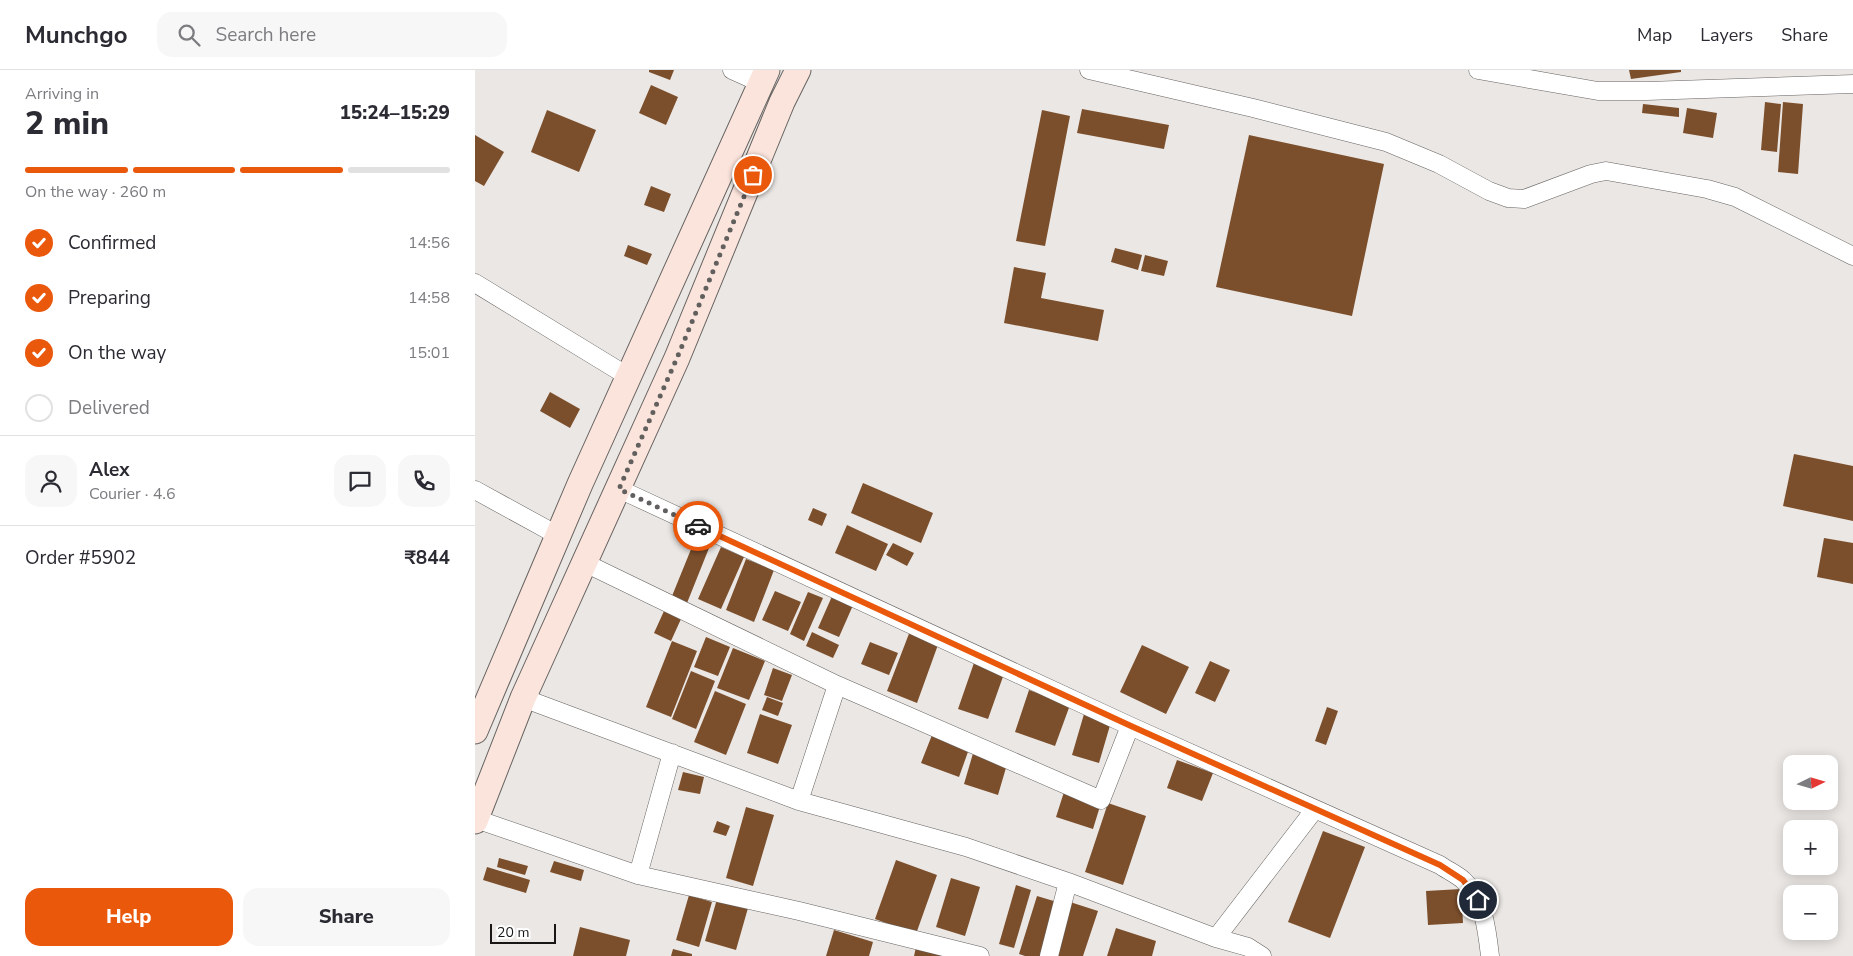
<!DOCTYPE html>
<html lang="en">
<head>
<meta charset="utf-8">
<style>
	body { margin:0; font-family:"Nunito Sans",sans-serif; background:#f7f7f7; color:#2b2b33; height:100vh; display:flex; flex-direction:column; font-size:19px; white-space:nowrap }
	* { box-sizing:border-box; margin:0 }
	p { font-size:16px; color:#7c7c81 }
	.icon { flex:none; width:28px; height:28px; fill:none; stroke:currentColor; stroke-width:2; stroke-linecap:round; stroke-linejoin:round }
	.map { position:relative; flex:1; overflow:hidden }
	.panel { display:flex; flex-direction:column; background:#fff; width:475px }
	.panel>* { flex:none }
	.needle { width:32px; rotate:85deg }
	.fabs { position:absolute; left:1308px; top:685px; display:grid; gap:10px }
	.fabs a { display:grid; place-items:center; width:55px; height:55px; border-radius:10px; background:#fff; box-shadow:0 2px 12px #0003; font-size:25px }
	.scale { position:absolute; left:15px; bottom:12px; width:66px; box-sizing:border-box; padding-left:5px; border:2px solid #181716; border-top:0; font-size:14px; line-height:18px; white-space:nowrap; color:#181716; -webkit-text-stroke:4px #fff; paint-order:stroke }
	.pin { position:absolute; display:grid; place-items:center; width:42px; height:42px; color:#fff; margin:-21px; border:2px solid #fff; border-radius:50%; box-shadow:0 1px 5px #0007 }
	.courier { position:absolute; display:grid; place-items:center; width:50px; height:50px; margin:-25px; border:4px solid #ea580c; border-radius:50%; background:#fff; color:#222; box-shadow:0 1px 6px #0007 }
	.summary em { font-style:normal; font-weight:800 }
	.summary div { display:flex; flex-direction:column-reverse }
	.summary { display:flex; align-items:center; justify-content:space-between; height:85px; padding:0 25px }
	h1 { font-size:32px; font-weight:800; line-height:38px }
	.bar { display:grid; grid-template-columns:repeat(4,1fr); gap:8px 5px; align-content:center; height:60px; padding:0 25px }
	.bar i { height:6px; border-radius:4px; background:#e1e1e2 }
	.bar .selected { background:#ea580c }
	.bar p { grid-column:span 4 }
	.line { display:flex; align-items:center; gap:12px; padding:0 25px; border-top:1px solid #e1e1e2 }
	.line div { flex:1 }
	.round { display:grid; place-items:center; flex:none; width:52px; height:52px; border-radius:15px; background:#f7f7f7 }
	ol { padding:0 25px; list-style:none }
	li { display:flex; align-items:center; gap:15px; height:55px }
	li p { margin-inline-start:auto }
	li .icon { padding:5px; border-radius:50%; background:#ea580c; color:#fff; stroke-width:4 }
	li:last-child { color:#7c7c81 }
	li i { width:28px; height:28px; border:2px solid #e1e1e2; border-radius:50% }
	.action { display:flex; gap:10px; margin-top:auto; padding:10px 25px }
	.action a { flex:1; height:58px; border-radius:15px; background:#ea580c; color:#fff; font-size:20px; font-weight:800; line-height:58px; text-align:center }
	.action a+a { background:#f7f7f7; color:#2b2b33 }
	header { display:flex; align-items:center; gap:30px; box-sizing:border-box; height:70px; padding:0 25px; background:#fff; border-bottom:1px solid #e1e1e2 }
	header strong { font-size:24px }
	nav { display:flex; gap:28px; margin-inline-start:auto; font-size:18px }
	.search { width:350px; height:45px; background:#f7f7f7; display:flex; align-items:center; gap:12px; box-sizing:border-box; padding:0 18px; border-radius:15px; color:#7c7c81; font-size:19px }
	main { display:flex; flex:1; min-height:0 }
	.map>svg:first-child { display:block }
	.building { fill:#7c4f2c }
	.lines { fill:none; stroke-linecap:round; stroke-linejoin:round }
	.street-casing { stroke:#666361; stroke-width:19 }
	.secondary-casing { stroke:#666361; stroke-width:27 }
	.street { stroke:#fff; stroke-width:18 }
	.secondary { stroke:#fbe4dc; stroke-width:25 }
	.done { stroke:#62605e; stroke-width:5; stroke-dasharray:0 9 }
	.route { stroke:#ea580c; stroke-width:6 }
</style>
</head>
<body>
<header>
<strong>Munchgo</strong>
<div class="search"><svg class="icon" aria-label="search" viewBox="0 0 24 24"><circle cx="10" cy="10" r="6"/><path d="M15 15l6 6"/></svg>Search here</div>
<nav><a>Map</a><a>Layers</a><a>Share</a></nav>
</header>
<main>
<section class="panel">
<div class="summary"><div><h1>2 min</h1><p>Arriving in</p></div><em>15:24–15:29</em></div>
<div class="bar"><i class="selected"></i><i class="selected"></i><i class="selected"></i><i></i><p>On the way · 260 m</p></div>
<ol>
<li><svg class="icon" aria-label="check" viewBox="0 0 24 24"><path d="M5 12l5 5 9-10"/></svg>Confirmed<p>14:56</p></li>
<li><svg class="icon" aria-label="check" viewBox="0 0 24 24"><path d="M5 12l5 5 9-10"/></svg>Preparing<p>14:58</p></li>
<li><svg class="icon" aria-label="check" viewBox="0 0 24 24"><path d="M5 12l5 5 9-10"/></svg>On the way<p>15:01</p></li>
<li><i></i>Delivered</li>
</ol>
<div class="line" style="height:90px"><a class="round"><svg class="icon" aria-label="person" viewBox="0 0 24 24"><circle cx="12" cy="8" r="4"/><path d="M4 21q1-7 8-7t8 7"/></svg></a><div><b>Alex</b><p>Courier · 4.6</p></div><a class="round"><svg class="icon" aria-label="chat" viewBox="0 0 24 24"><path d="M4 5h16v11H9l-5 4z"/></svg></a><a class="round"><svg class="icon" aria-label="phone" viewBox="0 0 24 24"><path d="M5 4h4l2 5-3 2q2 4 5 5l2-3 5 2v4C11 20 4 13 5 4z"/></svg></a></div>
<div class="line" style="height:65px"><div>Order #5902</div><b>₹844</b></div>
<div class="action"><a>Help</a><a>Share</a></div>
</section>
<div class="map">
<svg width="1378" height="886" viewBox="0 0 1378 886">
	<rect width="100%" height="100%" fill="#ebe7e4"/>
	<path class="building" d="M174 0H199L195 10 174 2Z
		M1154 0H1206V2L1156 9Z
		M176 15 203 27 191 55 164 43Z
		M1290 32 1306 34 1302 82 1286 80Z
		M1308 32 1328 34 1323 104 1303 102Z
		M1168 34 1204 38V47L1167 43Z
		M1212 38 1242 43 1238 68 1208 63Z
		M607 39 694 55 689 79 602 63Z
		M72 40 121 60 104 102 56 82Z
		M567 40 595 46 570 176 541 171Z
		M0 65 29 82 9 116 0 111Z
		M774 65 909 94 877 246 741 217Z
		M176 116 196 124 189 142 169 135Z
		M153 175 177 184 172 195 149 186Z
		M640 178 667 185 663 200 636 192Z
		M670 185 693 191 689 206 666 201Z
		M539 197 571 203 566 228 629 240 623 271 529 253Z
		M75 322 105 339 95 358 65 341Z
		M1319 384 1378 396V451L1308 436Z
		M388 413 458 443 446 473 376 443Z
		M338 438 352 444 347 456 333 450Z
		M372 455 413 474 401 501 360 483Z
		M221 467 236 473 212 533 197 526Z
		M1349 468 1378 473V514L1342 507Z
		M418 473 439 483 432 496 411 485Z
		M246 477 269 487 246 539 223 529Z
		M271 489 299 500 279 552 251 540Z
		M300 521 326 532 313 561 287 550Z
		M333 522 348 528 329 571 315 564Z
		M358 524 379 533 364 567 343 558Z
		M189 541 206 549 196 571 179 563Z
		M435 561 464 572 442 633 412 621Z
		M337 562 364 575 358 588 331 576Z
		M231 567 255 577 243 606 219 597Z
		M197 571 222 581 196 647 171 637Z
		M395 572 423 583 414 605 386 594Z
		M667 575 714 597 691 644 645 622Z
		M258 578 290 591 274 630 242 618Z
		M500 590 530 601 513 649 483 639Z
		M735 591 755 600 740 632 720 623Z
		M298 598 317 605 307 631 289 625Z
		M216 601 240 611 221 659 197 649Z
		M554 620 595 635 580 676 540 662Z
		M240 621 271 634 251 685 219 672Z
		M292 627 308 633 303 646 287 640Z
		M852 637 863 641 851 675 840 671Z
		M285 644 317 655 303 694 272 683Z
		M609 644 636 652 624 693 597 685Z
		M457 665 494 679 484 707 446 693Z
		M499 680 533 691 523 725 489 714Z
		M702 690 738 703 727 731 692 718Z
		M208 702 229 707 225 724 203 720Z
		M589 722 626 733 618 759 581 747Z
		M633 733 671 746 648 815 610 802Z
		M271 737 299 745 278 816 251 808Z
		M242 751 255 756 251 766 238 762Z
		M848 761 890 777 855 868 813 852Z
		M24 788 53 796 50 805 22 797Z
		M421 790 462 805 441 864 400 849Z
		M79 791 109 800 106 811 75 802Z
		M12 797 55 810 51 823 8 810Z
		M476 808 505 817 490 866 461 857Z
		M541 815 556 820 539 878 524 874Z
		M986 819 988 853 953 855 951 821Z
		M214 825 237 832 224 877 201 870Z
		M562 826 582 832 566 886H550L544 884Z
		M242 829 273 838 261 880 230 871Z
		M595 832 623 841 608 886H578Z
		M105 857 155 870 151 886H98Z
		M641 858 681 871 677 886H632Z
		M359 860 398 872 394 886H351Z
		M442 873 483 886H439Z
		M198 879 217 884V886H196Z"/>
	<g class="lines">
		<g class="street-casing">
			<path id="street" d="M257 0 286 13
				M614 0 778 38 911 72 964 94 1014 121 1033 128 1049 129 1116 104 1131 101 1232 119 1260 127 1378 186
				M1003 0 1123 21H1172L1378 14
				M0 213 154 307
				M144 419 655 656 965 795C972 800 981 804 988 810 1009 829 1012 860 1015 886
				M0 420 84 466
				M110 493 362 615 626 730 655 656
				M48 628 324 731 491 777 593 812 741 868 840 739
				M324 731 362 615
				M1 749 163 805 197 683
				M163 805 324 841 505 886
				M741 868 773 877 787 886
				M574 886 593 812"/>
		</g>
		<g class="secondary-casing">
			<path id="secondary" d="M0 661 105 414 292 0
				M0 751 48 628 202 288 307 32 323 0"/>
		</g>
		<use href="#street" class="street"/>
		<use href="#secondary" class="secondary"/>
	</g>
	<g class="lines">
		<path class="done" d="M223 456 144 419 202 288 278 105"/>
		<path class="route" d="M223 456 656 656 965 795 988 810 1003 830"/>
	</g>
</svg>
<div class="fabs">
<a><svg class="needle" viewBox="-14 -14 28 28"><path d="M0-13l5 13h-10z" fill="#e53935"/><path d="M0 13l5-13h-10z" fill="#7c7c81"/></svg></a>
<a>+</a>
<a>−</a>
</div>
<div class="scale">20 m</div>
<div class="pin" style="left:278px;top:105px;background:#ea580c"><svg class="icon" aria-label="bag" viewBox="0 0 24 24"><path d="M5 8h14l-1 12H6zM9 8a3 3 0 0 1 6 0"/></svg></div>
<div class="pin" style="left:1003px;top:830px;background:#1f2937"><svg class="icon" aria-label="home" viewBox="0 0 24 24"><path d="M3 11l9-7 9 7M6 9v11h12V9"/></svg></div>
<div class="courier" style="left:223px;top:456px"><svg class="icon" aria-label="car" viewBox="0 0 24 24"><path d="M5 17H2v-5l4-1 3-4h7l3 4 3 1v5h-3M9 17h6M6 11h13"/><circle cx="7" cy="17" r="2"/><circle cx="17" cy="17" r="2"/></svg></div>
</div>
</main>
</body>
</html>
